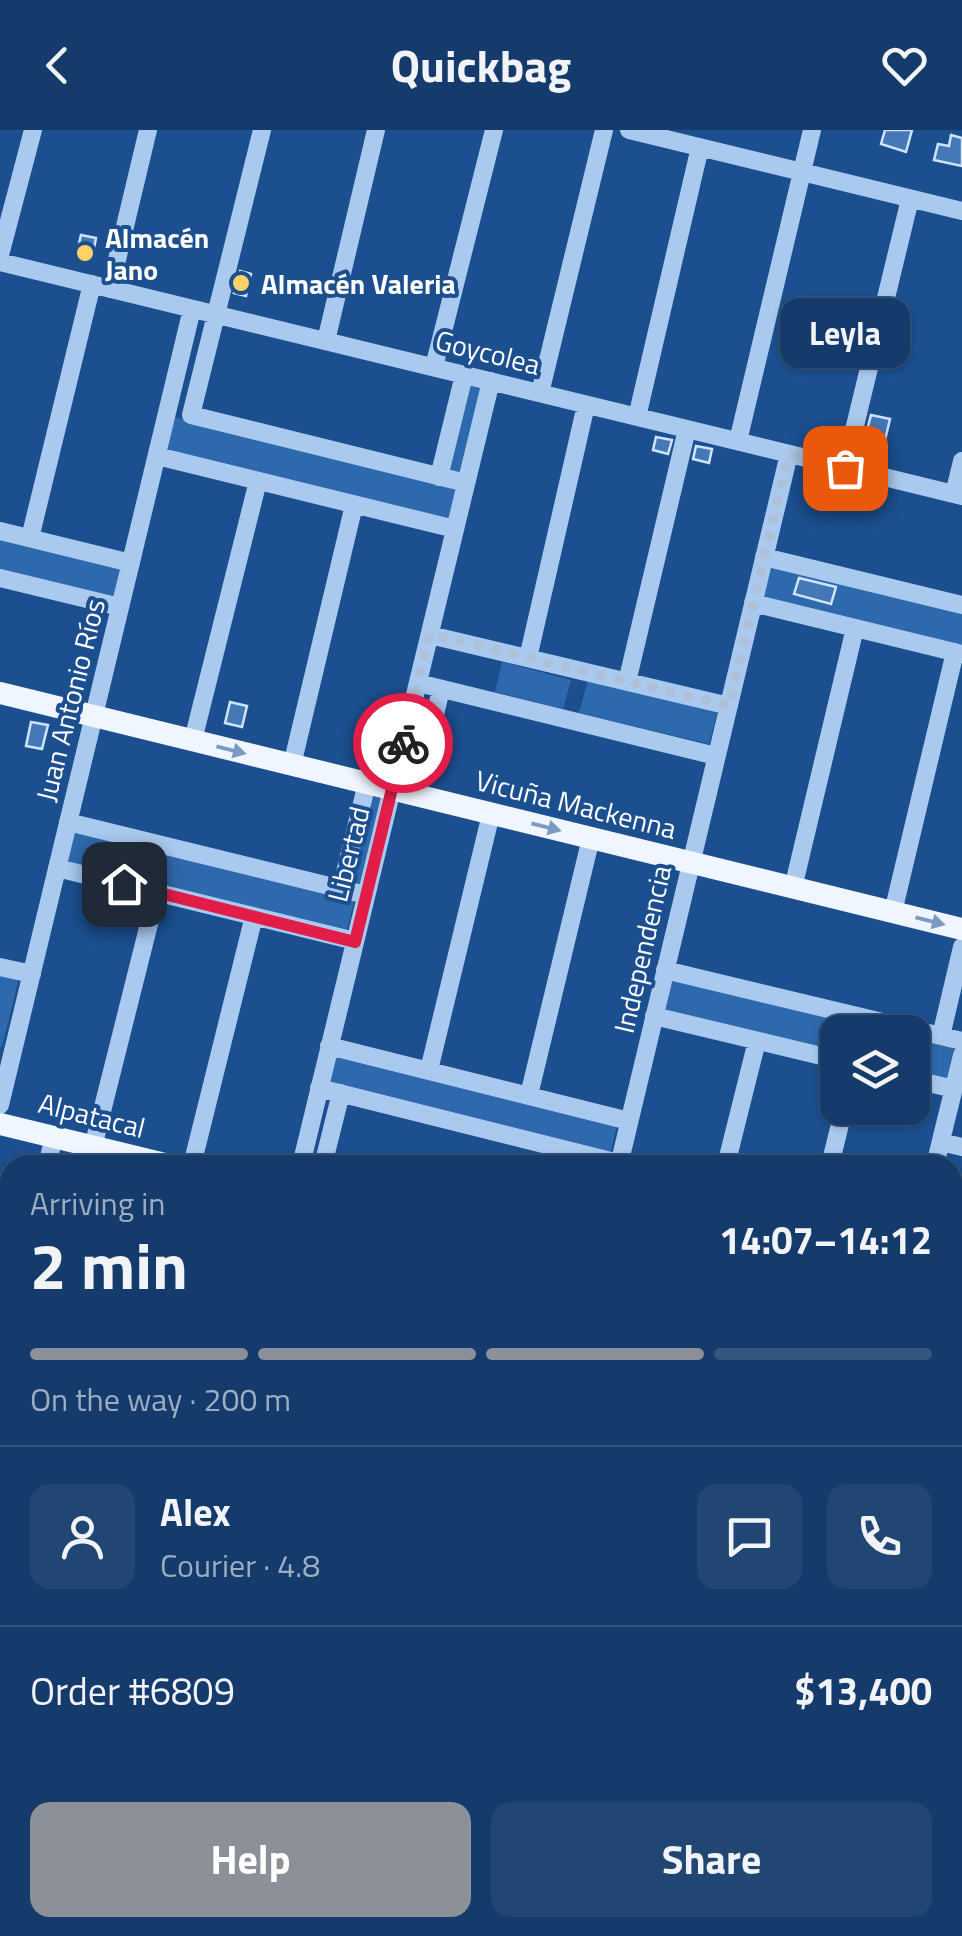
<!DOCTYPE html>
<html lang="en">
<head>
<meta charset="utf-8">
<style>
	body { margin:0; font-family:"Titillium Web",sans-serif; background:#214673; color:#f1f3f6; height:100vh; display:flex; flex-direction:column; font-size:38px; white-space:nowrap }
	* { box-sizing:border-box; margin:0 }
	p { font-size:32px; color:#9dadc1 }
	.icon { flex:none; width:55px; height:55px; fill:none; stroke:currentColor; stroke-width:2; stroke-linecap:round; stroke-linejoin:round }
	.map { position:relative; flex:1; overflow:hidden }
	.sheet { position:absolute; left:0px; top:1025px; width:962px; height:782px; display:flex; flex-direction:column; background:#143b6b; border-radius:30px 30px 0 0; box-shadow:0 2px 8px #0004,0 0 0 2px #33557e }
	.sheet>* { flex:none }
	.fabs { position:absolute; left:820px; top:885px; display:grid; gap:20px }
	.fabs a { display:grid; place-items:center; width:110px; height:110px; border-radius:20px; background:#143b6b; box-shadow:0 2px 8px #0004,0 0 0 2px #33557e; font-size:50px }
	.pin { position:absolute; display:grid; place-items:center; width:85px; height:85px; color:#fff; margin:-42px; border-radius:20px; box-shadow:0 5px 15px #0006 }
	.courier { position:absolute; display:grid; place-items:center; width:100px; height:100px; margin:-50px; border:8px solid #e11d48; border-radius:50%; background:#fff; color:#222; box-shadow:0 2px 12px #0007 }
	.bubble { position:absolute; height:70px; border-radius:20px; background:#143b6b; box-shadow:0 2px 8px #0004,0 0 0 2px #33557e; font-size:32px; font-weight:700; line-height:70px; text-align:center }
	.head em { font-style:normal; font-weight:700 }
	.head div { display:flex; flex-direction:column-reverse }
	.head { display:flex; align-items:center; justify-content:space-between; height:170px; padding:0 30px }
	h1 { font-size:65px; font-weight:700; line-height:75px }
	.bar { display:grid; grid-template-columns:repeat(4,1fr); gap:15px 10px; align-content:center; height:120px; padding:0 30px }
	.bar i { height:12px; border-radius:8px; background:#33557e }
	.bar .active { background:#8c9099 }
	.bar p { grid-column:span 4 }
	.line { display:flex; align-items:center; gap:25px; padding:0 30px; border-top:2px solid #33557e }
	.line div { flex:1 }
	.round { display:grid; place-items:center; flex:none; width:105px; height:105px; border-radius:20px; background:#214673 }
	.button { display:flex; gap:20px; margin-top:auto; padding:20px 30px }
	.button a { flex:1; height:115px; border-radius:20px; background:#8c9099; color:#fff; font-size:40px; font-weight:700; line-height:115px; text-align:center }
	.button a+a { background:#214673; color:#f1f3f6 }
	header { display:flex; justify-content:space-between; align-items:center; height:130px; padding:0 30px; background:#143b6b; font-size:45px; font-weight:700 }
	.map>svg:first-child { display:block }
	.green { fill:#2e69ad }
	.building { fill:#4478b7; stroke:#cfe3fa; stroke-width:2.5 }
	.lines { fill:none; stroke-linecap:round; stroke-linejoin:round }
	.minor { stroke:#a9c9ee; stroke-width:18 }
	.major { stroke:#f0f6ff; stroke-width:22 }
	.oneway { fill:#7b9ac1 }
	.done { stroke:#afc1d8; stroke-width:10; stroke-dasharray:0 18 }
	.route { stroke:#e11d48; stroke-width:12 }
	.poi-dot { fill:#ffd166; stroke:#1b4f8f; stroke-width:4 }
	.labels { text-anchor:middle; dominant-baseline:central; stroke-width:8; stroke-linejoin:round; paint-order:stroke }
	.poi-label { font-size:28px; font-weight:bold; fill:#fff; stroke:#1b4f8f; text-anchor:start }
	.street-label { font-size:28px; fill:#fff; stroke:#1b4f8f }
</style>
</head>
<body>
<header><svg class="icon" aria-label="back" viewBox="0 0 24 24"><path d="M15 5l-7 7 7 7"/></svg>Quickbag<svg class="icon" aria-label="heart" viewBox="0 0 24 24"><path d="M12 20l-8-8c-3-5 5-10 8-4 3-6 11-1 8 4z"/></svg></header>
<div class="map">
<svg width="962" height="1806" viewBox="0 0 962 1806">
	<rect width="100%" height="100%" fill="#1b4f8f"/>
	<path class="green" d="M466 251 486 256 463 347 442 342Z
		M170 286 457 358 448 392 162 322Z
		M0 405 122 435 114 470 0 442Z
		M773 431 962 480V518L764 467Z
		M502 532 571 550 563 579 495 562Z
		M588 550 717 583 709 614 579 583Z
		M369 662 387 667 363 759 347 756Z
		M70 699 355 769 346 803 62 733Z
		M0 844 19 848 2 917H0Z
		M673 847 898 902H838L837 924 664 880Z
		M912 906 954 916 946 952 913 943Z
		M334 923 617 995 610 1026 326 954Z
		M240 1798H354L353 1806H275Z"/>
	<path class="building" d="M885 0H912L906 22 881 14Z
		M951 5 962 8V36L934 30 938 14 949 16Z
		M81 105 96 108 92 129 76 126Z
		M240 141 251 144 246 166 234 163Z
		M871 285 890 289 881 327 861 323Z
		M656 307 672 310 668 324 653 320Z
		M696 316 712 319 709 333 693 329Z
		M799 448 836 457 831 474 794 464Z
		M230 572 247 576 242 597 225 593Z
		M31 592 48 595 42 619 26 616Z"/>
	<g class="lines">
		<path class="minor" d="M262 0 191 285 466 353
			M629 0 962 81
			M0 125 33 0
			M0 132 962 366
			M110 159 148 0
			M326 211 376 0
			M434 237 494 0
			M540 263 604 0
			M637 287 700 17
			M738 311 812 0
			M157 326 455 399
			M845 337 910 69
			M439 347 464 245
			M954 364 962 331
			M0 401 131 433
			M30 408 92 154
			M764 427 962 475
			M0 448 120 477
			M753 473 962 524
			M430 505 729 576
			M528 528 586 275
			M627 552 687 299
			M418 553 716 626
			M193 610 258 351
			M292 635 354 375
			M416 665 441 559
			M68 692 366 765
			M57 738 355 811
			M793 758 855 498
			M341 759 367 653
			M893 782 955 522
			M0 837 32 844
			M665 840 962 911
			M654 886 838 930
			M941 906 962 817
			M329 916 629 991
			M429 940 491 684
			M912 949 954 959
			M319 958 619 1033
			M529 965 591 708
			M0 975 192 179
			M941 1012 962 1017
			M93 1017 157 762
			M47 1035 54 1007
			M192 1035 254 786
			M301 1035 491 251
			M323 1035 341 963
			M619 1035 789 324
			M726 1035 757 911
			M830 1035 844 978
			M935 1035 962 925
			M952 1119 962 1121
			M0 1225 10 1184
			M0 1239 10 1241
			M952 1339 962 1342
			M952 1471 962 1473
			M0 1476 10 1479
			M0 1582 10 1584
			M952 1588 962 1590
			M0 1703 10 1705
			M952 1708 962 1710
			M563 1798 597 1806
			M913 1798 948 1806
			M39 1806 41 1798
			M116 1806 118 1798
			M199 1806 201 1798
			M370 1806 373 1798
			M776 1806 778 1798"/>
		<path class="major" d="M0 563 962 799
			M0 994 169 1035
			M952 1226 962 1228"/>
	</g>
	<defs><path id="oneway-solid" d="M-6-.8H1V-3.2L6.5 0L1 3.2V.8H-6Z" transform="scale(2.5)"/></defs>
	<g class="oneway">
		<use href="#oneway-solid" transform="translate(231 620) rotate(14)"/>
		<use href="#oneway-solid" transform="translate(546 697) rotate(14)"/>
		<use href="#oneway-solid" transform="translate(930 791) rotate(14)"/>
	</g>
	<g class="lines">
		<path class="done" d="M403 613 430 504 729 576 789 324 845 338"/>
		<path class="route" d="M124 754 355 812 403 613"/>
	</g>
	<g class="poi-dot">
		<circle cx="85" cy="123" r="10"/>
		<circle cx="241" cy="153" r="10"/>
	</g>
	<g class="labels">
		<g class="poi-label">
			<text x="105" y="107">Almacén<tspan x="105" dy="32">Jano</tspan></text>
			<text x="261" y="153">Almacén Valeria</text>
		</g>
		<g class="street-label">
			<text transform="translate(488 222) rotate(14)">Goycolea</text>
			<text transform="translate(70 570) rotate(-76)">Juan Antonio Ríos</text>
			<text transform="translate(576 674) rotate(14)">Vicuña Mackenna</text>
			<text transform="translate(348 724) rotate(-76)">Libertad</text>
			<text transform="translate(642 819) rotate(-77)">Independencia</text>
			<text transform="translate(92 985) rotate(14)">Alpatacal</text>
		</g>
	</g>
</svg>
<div class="fabs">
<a><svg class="icon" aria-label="layers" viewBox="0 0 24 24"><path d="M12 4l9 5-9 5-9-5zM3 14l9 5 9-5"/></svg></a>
</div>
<div class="pin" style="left:845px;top:338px;background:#ea580c"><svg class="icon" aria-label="bag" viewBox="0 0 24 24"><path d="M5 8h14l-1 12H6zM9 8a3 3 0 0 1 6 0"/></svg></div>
<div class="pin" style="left:124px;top:754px;background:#1f2937"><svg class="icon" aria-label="home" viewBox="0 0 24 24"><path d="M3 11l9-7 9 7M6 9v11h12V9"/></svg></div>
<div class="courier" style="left:403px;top:613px"><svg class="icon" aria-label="bike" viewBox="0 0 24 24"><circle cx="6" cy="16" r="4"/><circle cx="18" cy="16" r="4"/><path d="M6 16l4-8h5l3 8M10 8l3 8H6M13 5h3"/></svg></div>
<div class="bubble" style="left:780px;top:168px;width:130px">Leyla</div>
<section class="sheet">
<div class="head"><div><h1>2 min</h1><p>Arriving in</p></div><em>14:07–14:12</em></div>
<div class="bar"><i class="active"></i><i class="active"></i><i class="active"></i><i></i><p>On the way · 200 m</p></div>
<div class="line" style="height:180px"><a class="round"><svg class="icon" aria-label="person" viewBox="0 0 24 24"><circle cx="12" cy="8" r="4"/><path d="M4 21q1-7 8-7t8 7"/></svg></a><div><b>Alex</b><p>Courier · 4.8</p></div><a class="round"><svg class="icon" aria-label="chat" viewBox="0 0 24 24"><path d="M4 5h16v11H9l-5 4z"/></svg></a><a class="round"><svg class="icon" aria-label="phone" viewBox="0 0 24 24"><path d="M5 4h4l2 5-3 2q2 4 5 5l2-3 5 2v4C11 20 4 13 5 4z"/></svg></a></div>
<div class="line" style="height:130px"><div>Order #6809</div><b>$13,400</b></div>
<div class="button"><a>Help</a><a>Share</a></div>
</section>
</div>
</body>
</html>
